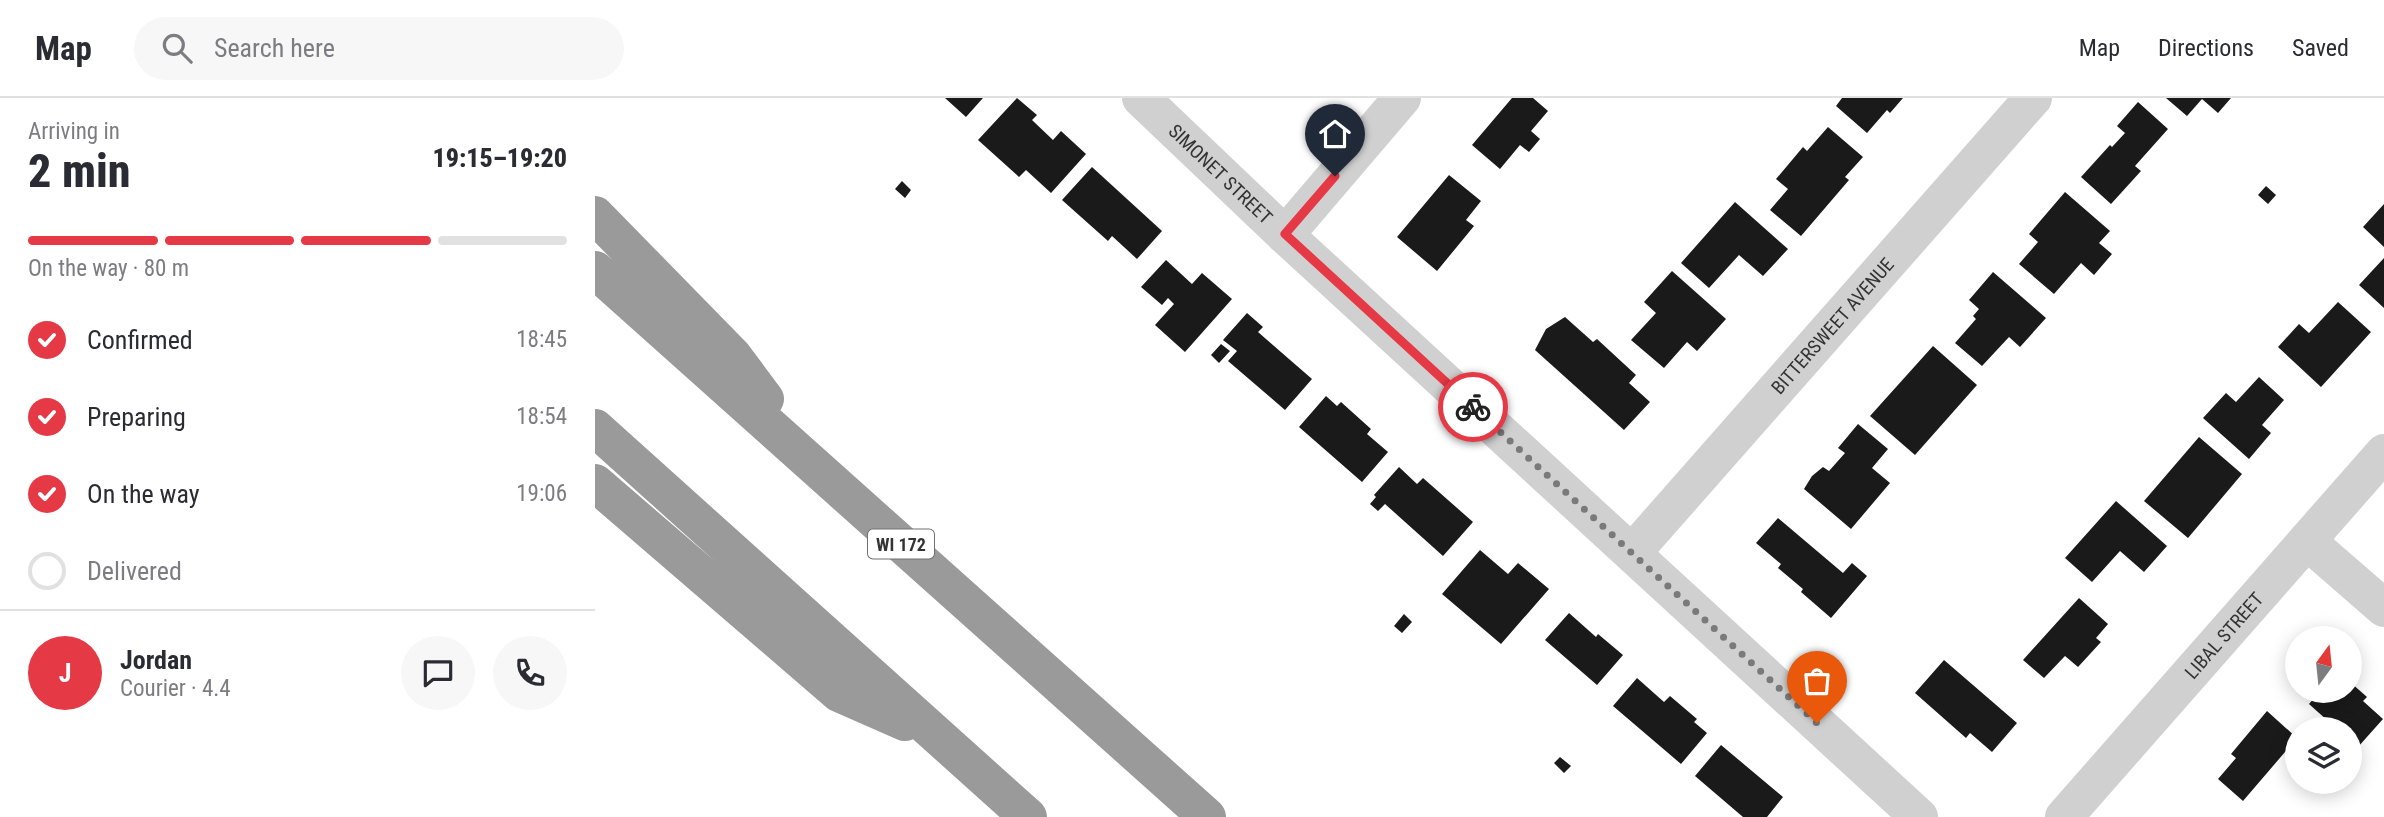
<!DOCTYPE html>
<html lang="en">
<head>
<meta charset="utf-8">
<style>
	body { margin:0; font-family:"Roboto Condensed",sans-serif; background:#f7f7f7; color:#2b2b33; height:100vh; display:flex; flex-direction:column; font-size:26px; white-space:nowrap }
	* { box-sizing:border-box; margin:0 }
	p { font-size:23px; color:#7c7c81 }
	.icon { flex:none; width:38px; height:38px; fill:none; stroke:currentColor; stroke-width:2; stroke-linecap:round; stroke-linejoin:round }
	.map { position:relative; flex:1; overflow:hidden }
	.drawer { display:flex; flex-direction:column; background:#fff; width:595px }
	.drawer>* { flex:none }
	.needle { width:46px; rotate:15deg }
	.buttons { position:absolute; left:1690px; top:528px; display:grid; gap:14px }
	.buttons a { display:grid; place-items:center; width:77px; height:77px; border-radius:50%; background:#fff; box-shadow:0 4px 18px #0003; font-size:35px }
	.pin { position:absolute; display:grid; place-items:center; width:60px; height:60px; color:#fff; margin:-72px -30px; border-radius:50% 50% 50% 0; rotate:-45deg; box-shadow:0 0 7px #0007 }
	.pin .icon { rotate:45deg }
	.courier { position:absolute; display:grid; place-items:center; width:70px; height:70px; margin:-35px; border:5px solid #e63946; border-radius:50%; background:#fff; color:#222; box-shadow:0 2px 9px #0007 }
	.overview em { font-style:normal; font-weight:800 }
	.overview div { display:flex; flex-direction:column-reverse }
	.overview { display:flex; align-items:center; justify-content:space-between; height:119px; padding:0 28px }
	h1 { font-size:46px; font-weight:800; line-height:52px }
	.bar { display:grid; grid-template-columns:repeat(4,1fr); gap:10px 7px; align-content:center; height:84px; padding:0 28px }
	.bar i { height:9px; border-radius:5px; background:#e1e1e2 }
	.bar .selected { background:#e63946 }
	.bar p { grid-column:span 4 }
	.line { display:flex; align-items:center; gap:18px; padding:0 28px; border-top:2px solid #e1e1e2 }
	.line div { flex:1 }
	.round { display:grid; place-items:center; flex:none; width:74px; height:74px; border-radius:37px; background:#f7f7f7 }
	ol { padding:0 28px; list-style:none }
	li { display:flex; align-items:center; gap:21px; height:77px }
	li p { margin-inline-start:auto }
	li .icon { padding:7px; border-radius:50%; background:#e63946; color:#fff; stroke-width:4 }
	li:last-child { color:#7c7c81 }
	li i { width:38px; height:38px; border:4px solid #e1e1e2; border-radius:50% }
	header { display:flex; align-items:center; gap:42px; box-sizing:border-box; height:98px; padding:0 35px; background:#fff; border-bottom:2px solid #e1e1e2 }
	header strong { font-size:33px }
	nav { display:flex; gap:38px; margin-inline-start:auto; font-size:24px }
	.search { width:490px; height:63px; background:#f7f7f7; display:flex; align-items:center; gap:18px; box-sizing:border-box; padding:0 24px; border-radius:38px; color:#7c7c81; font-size:26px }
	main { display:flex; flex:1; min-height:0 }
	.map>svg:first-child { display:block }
	.building { fill:#1a1a1a }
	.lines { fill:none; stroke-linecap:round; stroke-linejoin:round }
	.minor { stroke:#d0d0d0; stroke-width:38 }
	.highway { stroke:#9a9a9a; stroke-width:38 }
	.done { stroke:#7a7a7a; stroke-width:7; stroke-dasharray:0 12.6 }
	.route { stroke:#e63946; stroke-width:9 }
	.labels { text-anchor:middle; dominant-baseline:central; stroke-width:7; stroke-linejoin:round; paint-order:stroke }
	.shield { fill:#fff; stroke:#707070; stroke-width:2 }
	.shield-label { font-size:18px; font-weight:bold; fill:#333 }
	.street-label { font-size:19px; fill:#333; stroke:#fff }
</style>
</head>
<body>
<header>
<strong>Map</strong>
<div class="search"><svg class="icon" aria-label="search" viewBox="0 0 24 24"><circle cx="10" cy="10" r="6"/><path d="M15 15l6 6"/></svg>Search here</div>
<nav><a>Map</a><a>Directions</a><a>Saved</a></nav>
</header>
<main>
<section class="drawer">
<div class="overview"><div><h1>2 min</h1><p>Arriving in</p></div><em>19:15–19:20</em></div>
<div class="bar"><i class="selected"></i><i class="selected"></i><i class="selected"></i><i></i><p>On the way · 80 m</p></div>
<ol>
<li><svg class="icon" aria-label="check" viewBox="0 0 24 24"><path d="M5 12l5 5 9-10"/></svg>Confirmed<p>18:45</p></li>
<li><svg class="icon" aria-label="check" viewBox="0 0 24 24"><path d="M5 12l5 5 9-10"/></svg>Preparing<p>18:54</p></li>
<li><svg class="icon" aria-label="check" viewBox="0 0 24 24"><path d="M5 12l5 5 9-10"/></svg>On the way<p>19:06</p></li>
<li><i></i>Delivered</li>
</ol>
<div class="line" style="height:126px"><b class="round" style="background:#e63946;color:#fff">J</b><div><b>Jordan</b><p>Courier · 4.4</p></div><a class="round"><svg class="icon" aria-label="chat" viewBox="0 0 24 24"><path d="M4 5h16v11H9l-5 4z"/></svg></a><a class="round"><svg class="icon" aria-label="phone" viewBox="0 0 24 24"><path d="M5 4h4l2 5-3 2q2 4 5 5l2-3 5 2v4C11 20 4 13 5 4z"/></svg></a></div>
</section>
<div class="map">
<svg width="1789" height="719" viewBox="0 0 1789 719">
	<rect width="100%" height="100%" fill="#fff"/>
	<path class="building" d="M350 0H388L371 19Z
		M422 0 442 17 437 22 458 42 466 33 491 56 456 95 431 72 424 79 383 42Z
		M917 0H938L953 13 936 33 945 41 934 54 925 47 905 71 877 47Z
		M1247 0H1308L1295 15 1292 12 1272 35 1241 8Z
		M1571 0H1636L1623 15 1607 1 1592 18Z
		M1543 4 1573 31 1540 68 1546 73 1516 106 1486 79 1515 47 1517 49 1530 35 1522 28Z
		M1233 29 1268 59 1250 79 1254 82 1206 138 1175 112 1193 91 1181 81 1208 49 1212 53Z
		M497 69 567 133 542 161 517 138 513 143 467 102Z
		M854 77 886 103 871 122 879 128 842 173 802 139Z
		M307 83 316 92 310 100 300 91Z
		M1671 88 1681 97 1673 106 1663 97Z
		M1470 94 1515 133 1504 145 1517 156 1499 177 1486 165 1459 196 1424 166 1443 144 1434 136Z
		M1140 104 1193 151 1168 178 1144 157 1114 190 1086 165Z
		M1789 106V149L1768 129Z
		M1789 160V210L1764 187Z
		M571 162 597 186 607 175 637 201 590 254 560 227 579 206 573 200 567 207 546 189Z
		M1077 173 1131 221 1102 253 1092 244 1069 270 1036 242 1061 215 1049 204Z
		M1398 174 1451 220 1425 249 1414 239 1387 268 1360 245 1381 221 1378 218 1384 211 1374 202Z
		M1743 204 1776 234 1726 289 1683 249 1704 226 1714 235Z
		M652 215 668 229 663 234 717 281 690 312 633 263 642 253 628 242Z
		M970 219 998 244 1002 241 1041 277 1034 285 1055 304 1029 332 940 252 951 231Z
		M626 246 635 253 624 265 616 257Z
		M1338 248 1382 287 1320 357 1275 318Z
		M1664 279 1689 302 1667 327 1676 335 1654 361 1608 320 1631 295 1641 304Z
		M731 298 742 308 746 304 776 331 772 336 793 354 767 384 704 329Z
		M1263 326 1293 351 1277 370 1295 385 1256 431 1209 391 1217 378 1228 369 1234 373 1250 355 1243 350Z
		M1604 339 1647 376 1593 440 1549 403Z
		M804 369 822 386 828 380 878 424 848 458 790 406 783 413 775 406 781 399 779 397Z
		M1521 403 1572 448 1549 474 1525 453 1497 484 1470 460Z
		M1183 420 1248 475 1257 465 1272 478 1236 520 1206 494 1208 491 1183 470 1186 466 1161 445Z
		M885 452 913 476 923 465 954 491 906 546 847 496Z
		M1484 500 1513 526 1501 540 1506 544 1483 569 1470 558 1449 580 1428 562Z
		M974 515 1001 539 1003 536 1028 557 1002 587 950 542Z
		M809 516 817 524 807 535 799 528Z
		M1349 562 1422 625 1397 654 1375 635 1371 640 1320 595Z
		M1042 580 1069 604 1075 598 1102 621 1099 624 1112 635 1086 666 1018 608Z
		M1755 584 1772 599 1768 603 1788 621 1763 649 1755 642V632H1743L1714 606 1720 599 1714 593H1755Z
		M1672 613 1702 640 1648 703 1623 681 1641 660 1636 656Z
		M1126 647 1188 699 1172 719H1148L1100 678Z
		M965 659 976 668 969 675 959 665Z"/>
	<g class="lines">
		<g class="minor">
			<path id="s1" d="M546 0 690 137 1324 719"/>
			<path d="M690 137 807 0"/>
			<path d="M1712 443 1789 510"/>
			<path id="s2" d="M1037 455 1438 0"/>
			<path id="s3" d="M1469 719 1789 355"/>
		</g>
		<path class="highway" d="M0 117 138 258 170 301
			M0 172C205 353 407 538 612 719
			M0 330 433 719
			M0 385 244 595 310 624"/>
	</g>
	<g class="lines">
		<path class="done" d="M878 309 1222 625"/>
		<path class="route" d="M740 78 690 136 878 309"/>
	</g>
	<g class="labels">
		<rect class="shield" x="273" y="431.5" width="66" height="29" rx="5"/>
		<g class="shield-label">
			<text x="306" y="446">WI 172</text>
		</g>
		<g class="street-label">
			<text stroke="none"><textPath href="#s1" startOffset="110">SIMONET STREET</textPath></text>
			<text stroke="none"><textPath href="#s2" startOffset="303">BITTERSWEET AVENUE</textPath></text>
			<text stroke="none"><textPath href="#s3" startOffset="242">LIBAL STREET</textPath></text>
		</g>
	</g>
</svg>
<div class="buttons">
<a><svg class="needle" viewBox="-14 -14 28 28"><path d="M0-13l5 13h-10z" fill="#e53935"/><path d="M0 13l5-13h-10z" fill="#7c7c81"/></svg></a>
<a><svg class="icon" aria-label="layers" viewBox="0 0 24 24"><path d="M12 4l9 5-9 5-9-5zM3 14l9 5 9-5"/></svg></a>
</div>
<div class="pin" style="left:1222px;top:625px;background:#ea580c"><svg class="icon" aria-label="bag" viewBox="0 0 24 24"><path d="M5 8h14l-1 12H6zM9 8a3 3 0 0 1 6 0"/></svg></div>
<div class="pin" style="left:740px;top:78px;background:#1f2937"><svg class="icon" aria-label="home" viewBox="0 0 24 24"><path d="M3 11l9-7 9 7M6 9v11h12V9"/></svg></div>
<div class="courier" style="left:878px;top:309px"><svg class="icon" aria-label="bike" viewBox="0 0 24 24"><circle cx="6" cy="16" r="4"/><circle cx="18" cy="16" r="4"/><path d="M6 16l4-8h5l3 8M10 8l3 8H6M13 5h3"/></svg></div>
</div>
</main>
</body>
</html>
